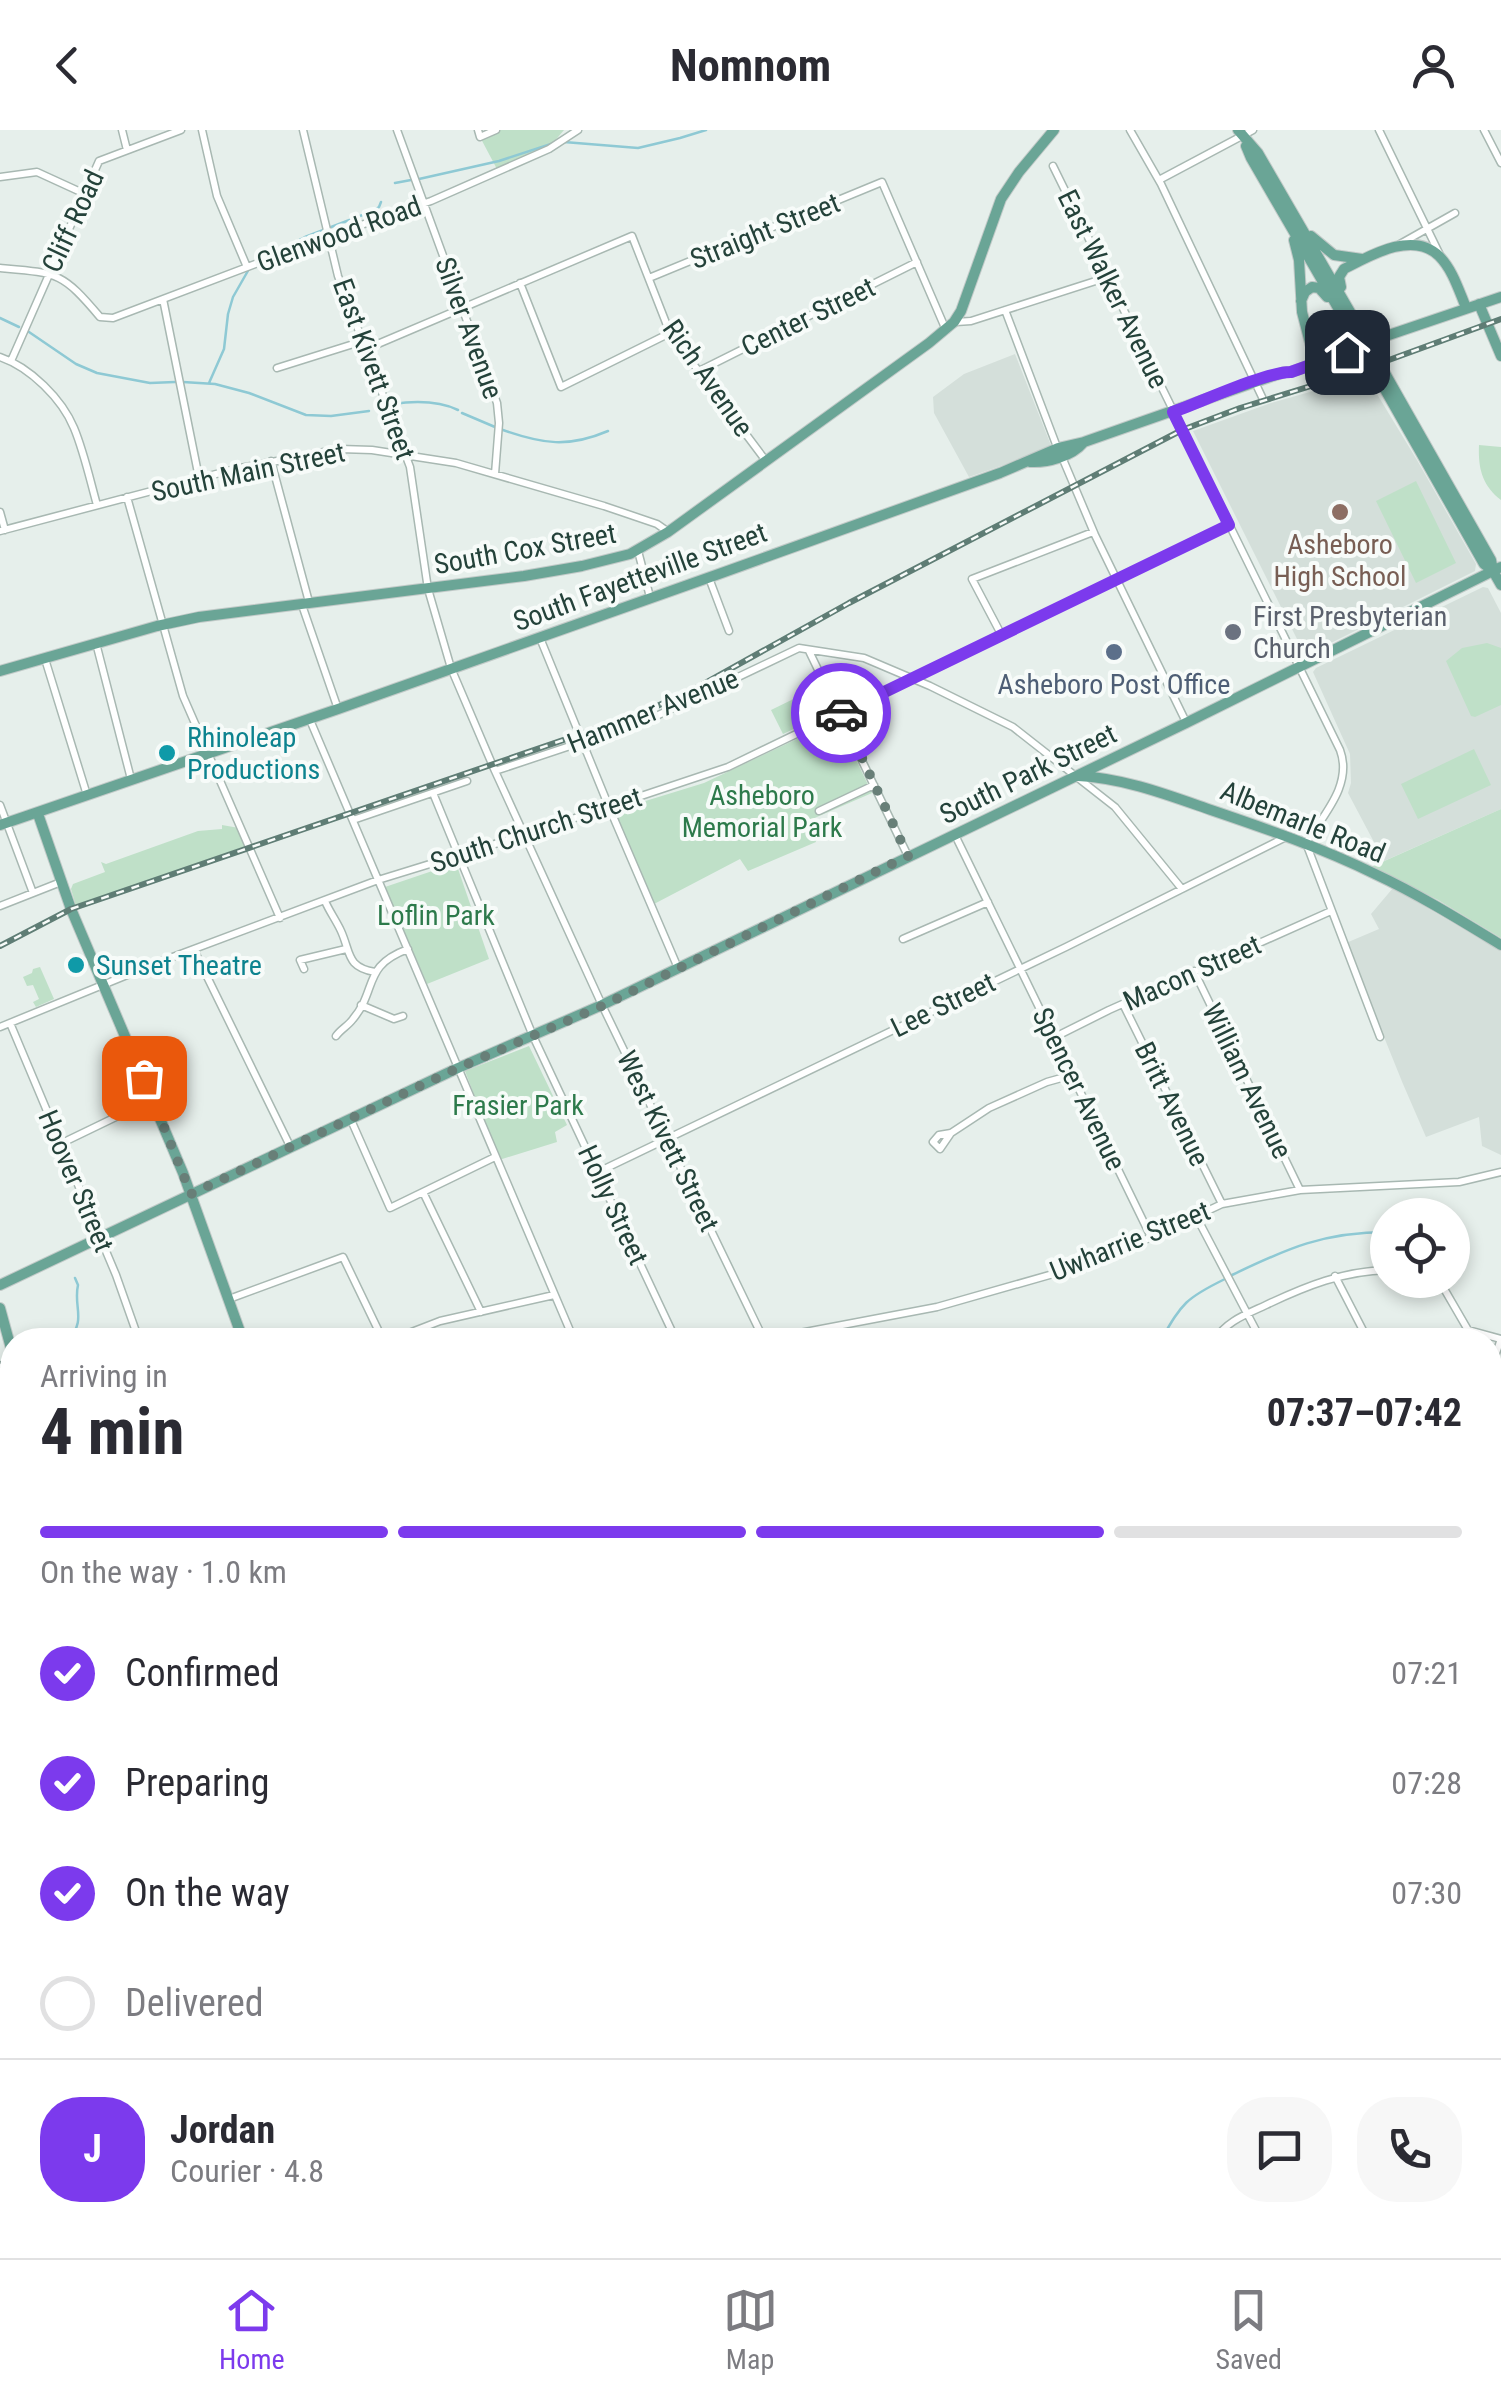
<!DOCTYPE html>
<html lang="en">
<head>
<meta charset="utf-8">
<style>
	body { margin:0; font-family:"Roboto Condensed",sans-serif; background:#f7f7f7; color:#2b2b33; height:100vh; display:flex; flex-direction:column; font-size:38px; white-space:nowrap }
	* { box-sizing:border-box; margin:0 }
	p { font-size:32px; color:#7c7c81 }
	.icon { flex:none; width:55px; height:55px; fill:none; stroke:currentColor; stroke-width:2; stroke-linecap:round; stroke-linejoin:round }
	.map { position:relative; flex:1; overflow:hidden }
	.sheet { position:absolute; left:0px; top:1198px; width:1502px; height:932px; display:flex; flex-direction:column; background:#fff; border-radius:40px 40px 0 0; box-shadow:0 5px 15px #0003 }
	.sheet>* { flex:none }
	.fabs { position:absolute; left:1370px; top:1068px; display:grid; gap:20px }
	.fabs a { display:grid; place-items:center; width:100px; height:100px; border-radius:50%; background:#fff; box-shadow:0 5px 15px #0003; font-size:50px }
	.pin { position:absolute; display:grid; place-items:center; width:85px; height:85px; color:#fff; margin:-42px; border-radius:20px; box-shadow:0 5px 15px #0006 }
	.courier { position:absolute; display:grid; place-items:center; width:100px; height:100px; margin:-50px; border:8px solid #7c3aed; border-radius:50%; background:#fff; color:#222; box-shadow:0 2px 12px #0007 }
	.summary em { font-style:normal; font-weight:700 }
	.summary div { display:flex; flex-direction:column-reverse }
	.summary { display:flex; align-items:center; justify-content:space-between; height:170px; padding:0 40px }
	h1 { font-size:65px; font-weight:700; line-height:75px }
	.bar { display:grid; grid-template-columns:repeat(4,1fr); gap:15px 10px; align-content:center; height:120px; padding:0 40px }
	.bar i { height:12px; border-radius:8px; background:#e1e1e2 }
	.bar .on { background:#7c3aed }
	.bar p { grid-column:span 4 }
	.line { display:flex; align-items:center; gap:25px; padding:0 40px; border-top:2px solid #e1e1e2 }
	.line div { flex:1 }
	.round { display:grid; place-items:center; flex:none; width:105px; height:105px; border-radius:40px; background:#f7f7f7 }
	ol { padding:0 40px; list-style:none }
	li { display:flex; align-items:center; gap:30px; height:110px }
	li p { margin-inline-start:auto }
	li .icon { padding:10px; border-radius:50%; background:#7c3aed; color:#fff; stroke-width:4 }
	li:last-child { color:#7c7c81 }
	li i { width:55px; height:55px; border:5px solid #e1e1e2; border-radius:50% }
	header { display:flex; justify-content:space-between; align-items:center; height:130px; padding:0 40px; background:#fff; font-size:45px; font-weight:700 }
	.menu { display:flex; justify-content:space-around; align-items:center; height:140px; border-top:2px solid #e1e1e2; background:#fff; font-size:28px; color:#7c7c81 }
	.menu a { display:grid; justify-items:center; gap:5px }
	.menu .on { color:#7c3aed }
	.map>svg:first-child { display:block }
	.built { fill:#d4dfda }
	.green { fill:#bfe0c8 }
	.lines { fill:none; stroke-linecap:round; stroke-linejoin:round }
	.stream { stroke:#8ec9d4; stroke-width:2.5 }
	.minor-casing { stroke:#a8b8b2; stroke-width:9 }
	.major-casing { stroke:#c2cac8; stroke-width:12 }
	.highway-casing { stroke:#c2cac8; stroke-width:14 }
	.minor { stroke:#fff; stroke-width:6 }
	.major { stroke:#6aa596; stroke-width:10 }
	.highway { stroke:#2f6f62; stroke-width:11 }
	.rail-casing { stroke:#5f7d75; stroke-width:6 }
	.rail { stroke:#f7fbf9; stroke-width:2.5; stroke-dasharray:8; stroke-linecap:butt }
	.major-bridge-casing { stroke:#c2cac8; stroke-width:12; stroke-linecap:butt }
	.major-bridge { stroke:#6aa596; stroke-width:10 }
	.done { stroke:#687f78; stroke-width:10; stroke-dasharray:0 18 }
	.route { stroke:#7c3aed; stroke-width:12 }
	.education-dot { fill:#8d6e63; stroke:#f7fbf9; stroke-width:4 }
	.worship-dot { fill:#6b7280; stroke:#f7fbf9; stroke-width:4 }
	.service-dot { fill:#5c6f8a; stroke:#f7fbf9; stroke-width:4 }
	.culture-dot { fill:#0f9aa8; stroke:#f7fbf9; stroke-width:4 }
	.labels { text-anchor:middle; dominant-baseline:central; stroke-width:8; stroke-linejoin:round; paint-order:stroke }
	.street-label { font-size:28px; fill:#24423a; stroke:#f7fbf9 }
	.education-label { font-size:28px; fill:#785e54; stroke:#f7fbf9 }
	.worship-label { font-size:28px; fill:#5b616d; stroke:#f7fbf9; text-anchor:start }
	.service-label { font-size:28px; fill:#4e5e75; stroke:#f7fbf9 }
	.culture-label { font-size:28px; fill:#0d838f; stroke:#f7fbf9; text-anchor:start }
	.park-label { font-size:28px; fill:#2d7a4b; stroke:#f7fbf9 }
</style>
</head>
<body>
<header><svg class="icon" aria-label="back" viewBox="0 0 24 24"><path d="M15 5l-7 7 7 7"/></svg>Nomnom<svg class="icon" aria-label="person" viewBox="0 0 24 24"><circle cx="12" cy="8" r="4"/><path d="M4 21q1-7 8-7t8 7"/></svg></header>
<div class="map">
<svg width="1501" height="2128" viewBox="0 0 1501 2128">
	<rect width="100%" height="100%" fill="#e6efeb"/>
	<path class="built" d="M1015 224 1052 318 969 347 934 283 933 267 964 244Z
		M1366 246 1417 330 1476 434 1475 441 1307 525 1304 523 1193 301 1271 273Z
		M1483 457 1488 458 1501 483V679L1384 731 1348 663 1351 653 1350 624 1313 542 1316 538Z
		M1393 758 1501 821V1025L1482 1016 1479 987 1426 1007 1403 954 1346 813 1379 799 1371 784Z
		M1501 1358V1690L1490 1695V1363Z"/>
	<path class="green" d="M496 0H564L553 13 498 41 480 7Z
		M1479 315 1501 317V370C1482 355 1478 338 1479 315Z
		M1416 351 1456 433 1416 453 1376 371Z
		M1487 513 1501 518V575L1475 587 1471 586 1446 531 1462 518Z
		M816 558 828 583 783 604 771 580Z
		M837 590 872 663 810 690 816 712 748 741 740 729 654 774 613 681 704 653Z
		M1474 619 1491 655 1418 689 1401 654Z
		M1501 679V808L1438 770 1371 737Z
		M222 695 239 698 246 716 76 776 71 759 73 754 105 742 101 732 106 734 198 701 222 699Z
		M456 733 489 829 427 854 385 757Z
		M40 837 54 869 36 877 33 872 39 869 33 855 27 856 23 847 32 843 33 839Z
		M529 916 567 995 555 1002 557 1012 499 1030 465 941Z
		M12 1708V1873L0 1861V1713Z"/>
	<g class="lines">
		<path class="stream" d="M564 12 638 18 680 8 706 0
			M419 49 499 31 551 14
			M395 53 411 50
			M268 126 305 107 373 81 379 77 381 72
			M0 188 19 197
			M29 202 76 234 97 243 150 253 175 252
			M183 252 215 254 249 263 306 285 331 286 369 281
			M209 253 224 219 228 184 233 167 249 139
			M393 274C414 271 439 271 458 280
			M462 283 495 297
			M503 300C543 314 568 318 608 301
			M1232 1145C1288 1118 1324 1102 1388 1102
			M68 1210C87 1190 73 1177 78 1155L75 1148
			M1161 1210C1182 1173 1186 1168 1225 1149
			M0 1518 12 1516
			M725 2128 729 2118"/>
		<g class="minor-casing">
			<path id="minor" d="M122 0 127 20
				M202 0 217 66 247 137
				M303 0 338 146 410 337 428 459 451 538 495 641 602 875 764 1210
				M397 0 497 273 499 293 495 344
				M478 0 480 7 496 0
				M1130 0 1161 54 1262 267
				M1379 0 1440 125
				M1484 0 1501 33
				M1053 36 1340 620C1353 655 1323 685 1306 713L1380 907
				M0 47 37 42 85 64
				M1159 50 1253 0
				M1400 114 1455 83
				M0 138C58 143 62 142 100 187L113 188 329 106 431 71 549 19 578 0
				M649 148 882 52 946 200
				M520 153 561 257 670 203
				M163 169 199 348
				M1005 180 1057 317
				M956 192 971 191 1108 147
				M366 219 632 106 670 203 766 331
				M0 227C30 237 62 269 74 298 84 322 90 350 97 375
				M11 231 99 31 181 0
				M277 238 363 211
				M699 241 917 132
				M1062 327 1095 405 1186 592
				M271 331 309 472
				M127 367 183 566 280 788
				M0 382 5 400
				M0 401 235 339 340 319 372 320 456 333 604 376 657 394 667 401
				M638 421 650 467
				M709 448 729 501
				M302 475 338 579
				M1001 504 972 449 1093 402
				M540 508 609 677 678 838
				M96 513 131 649
				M809 521 908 726
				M45 529 87 665
				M310 590 574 1210
				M495 641 648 590 799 518 864 528 930 556 1013 597 1115 677 1182 759
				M433 663 533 906 676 1210
				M0 675 33 763
				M819 681 874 655
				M353 690 467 651
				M955 705 1151 1107
				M325 771C329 781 336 790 341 801 351 823 346 837 375 842
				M0 776 61 752
				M903 809 988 772
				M194 820 290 1016
				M304 839 300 830 346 819
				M1194 841 1300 1060
				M1123 874 1222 1074
				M361 875 394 889 403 886
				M10 893 116 1145 139 1210
				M0 897 154 834 378 750 524 705 728 637 1229 395
				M336 906C341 899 348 896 353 889 378 859 362 836 408 819
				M1055 907 1109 880 1331 781
				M351 990 390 1078 495 1027
				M951 1003 940 1019 933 1012 939 1005 951 1003 989 978 1047 952 1072 945
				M60 1014 151 970
				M598 1042 1066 817 1286 707
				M423 1062 481 1182
				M1196 1086 1261 1210
				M1335 1146 1368 1210
				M1439 1150 1468 1200
				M229 1169 343 1127 383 1210
				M391 1210 440 1191 554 1165
				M763 1210 937 1177 1067 1140 1119 1122 1222 1074 1300 1060 1459 1052 1501 1042
				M1215 1210C1226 1191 1247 1184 1266 1175 1306 1156 1343 1141 1388 1140
				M1445 1210 1468 1200 1501 1209 1490 1240
				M0 1294 12 1288
				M1490 1357 1501 1352
				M0 1390 12 1385
				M0 1543 12 1537
				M0 1637 1 1638
				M1500 1700 1501 1703
				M0 1711 12 1707
				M1490 1907 1495 1884 1501 1879
				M0 1913 12 1930
				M1490 1915 1501 1916
				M0 1968 12 1962
				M0 2048 12 1982
				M1490 2055 1501 2054
				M290 2118 294 2128
				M384 2118 389 2128
				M463 2118 467 2128
				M544 2118 548 2128
				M630 2118 632 2128
				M1225 2118 1246 2128
				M0 2123 6 2128
				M1181 2128 1191 2118"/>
		</g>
		<g class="major-casing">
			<path id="major" d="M1238 0 1258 23 1360 199
				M1246 16 1251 28 1352 202
				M1311 106 1334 125 1362 129
				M1294 110 1299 130 1302 182 1314 228
				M1341 157 1339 147 1344 139C1369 126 1413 100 1439 126 1452 139 1458 158 1465 175
				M1301 171 1305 162 1312 157 1319 158 1327 167
				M1479 174 1501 226
				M1386 245 1491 430 1493 441 1501 455
				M1379 249 1484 434 1492 440
				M1030 332C1048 333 1072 326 1083 313
				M0 541 157 496 199 487 524 446 582 436 630 424 668 402 929 213 954 192 961 181 1001 69 1019 42 1054 0
				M1078 646C1124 648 1168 665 1211 680 1267 699 1322 718 1375 744 1418 764 1460 790 1501 815
				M38 684 71 779 183 1043 243 1210
				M0 695 338 579 716 445 1000 343 1058 318 1084 312 1255 252 1285 242H1291L1375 212 1380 208 1501 167
				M0 1155 458 938 602 875 1186 593 1501 437
				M0 1178 12 1222
				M55 2128 62 2118"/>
		</g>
		<g class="highway-casing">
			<path id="highway" d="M1490 1319 1501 1312
				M0 1654 12 1653
				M0 1687 12 1685"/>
		</g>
		<use href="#minor" class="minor"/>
		<use href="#major" class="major"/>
		<use href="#highway" class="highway"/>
		<g class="rail-casing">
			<path id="rail" d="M0 816 71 779 642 583 696 558 849 473 1182 300 1240 278 1356 242 1501 189
				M0 1234 12 1256
				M0 1504 12 1484"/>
		</g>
		<use href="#rail" class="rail"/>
		<g class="major-bridge-casing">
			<path id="major-bridge" d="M1360 199 1386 245
				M1352 202 1379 249"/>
		</g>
		<use href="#major-bridge" class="major-bridge"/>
	</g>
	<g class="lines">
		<path class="done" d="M144 948 191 1064 458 938 602 876 908 726 841 583"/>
		<path class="route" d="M841 583 1229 395 1173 282C1201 272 1265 242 1291 242L1347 222"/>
	</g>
	<circle class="education-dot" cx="1340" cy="382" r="10"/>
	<circle class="worship-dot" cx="1233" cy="502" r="10"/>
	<circle class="service-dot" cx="1114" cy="522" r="10"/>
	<g class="culture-dot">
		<circle cx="167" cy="623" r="10"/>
		<circle cx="76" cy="835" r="10"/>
	</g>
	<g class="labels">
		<g class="street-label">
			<text transform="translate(73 91) rotate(-65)">Cliff Road</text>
			<text transform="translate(765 101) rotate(-22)">Straight Street</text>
			<text transform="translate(339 104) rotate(-20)">Glenwood Road</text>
			<text transform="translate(1113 159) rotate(64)">East Walker Avenue</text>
			<text transform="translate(808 187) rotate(-26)">Center Street</text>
			<text transform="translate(469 198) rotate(70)">Silver Avenue</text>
			<text transform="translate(374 239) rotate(70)">East Kivett Street</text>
			<text transform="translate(708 248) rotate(55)">Rich Avenue</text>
			<text transform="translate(248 342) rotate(-12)">South Main Street</text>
			<text transform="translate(525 419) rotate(-10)">South Cox Street</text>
			<text transform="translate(640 447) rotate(-20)">South Fayetteville Street</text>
			<text transform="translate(653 581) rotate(-22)">Hammer Avenue</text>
			<text transform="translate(1028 644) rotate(-26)">South Park Street</text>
			<text transform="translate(1303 692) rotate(22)">Albemarle Road</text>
			<text transform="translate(536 700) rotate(-18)">South Church Street</text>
			<text transform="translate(1192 843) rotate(-24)">Macon Street</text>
			<text transform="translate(943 875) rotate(-26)">Lee Street</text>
			<text transform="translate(1247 951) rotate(64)">William Avenue</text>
			<text transform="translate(1079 959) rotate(64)">Spencer Avenue</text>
			<text transform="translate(1172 974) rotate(64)">Britt Avenue</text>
			<text transform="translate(668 1011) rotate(64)">West Kivett Street</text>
			<text transform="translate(76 1051) rotate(67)">Hoover Street</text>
			<text transform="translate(613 1075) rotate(65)">Holly Street</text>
			<text transform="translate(1130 1111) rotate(-22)">Uwharrie Street</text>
		</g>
		<g class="education-label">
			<text x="1340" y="414">Asheboro<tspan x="1340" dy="32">High School</tspan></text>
		</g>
		<g class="worship-label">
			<text x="1253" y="486">First Presbyterian<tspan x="1253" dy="32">Church</tspan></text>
		</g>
		<g class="service-label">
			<text x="1114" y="554">Asheboro Post Office</text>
		</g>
		<g class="culture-label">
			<text x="187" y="607">Rhinoleap<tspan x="187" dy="32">Productions</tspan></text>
			<text x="96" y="835">Sunset Theatre</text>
		</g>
		<g class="park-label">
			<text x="762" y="665">Asheboro<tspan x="762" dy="32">Memorial Park</tspan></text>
			<text x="436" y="785">Loflin Park</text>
			<text x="518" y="975">Frasier Park</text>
		</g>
	</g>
</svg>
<div class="fabs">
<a><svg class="icon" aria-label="locate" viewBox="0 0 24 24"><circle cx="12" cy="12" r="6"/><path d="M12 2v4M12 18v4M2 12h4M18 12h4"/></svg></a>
</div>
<div class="pin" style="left:144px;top:948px;background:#ea580c"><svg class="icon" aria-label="bag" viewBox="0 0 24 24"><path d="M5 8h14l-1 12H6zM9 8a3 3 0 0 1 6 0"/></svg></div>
<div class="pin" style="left:1347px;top:222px;background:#1f2937"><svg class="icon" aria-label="home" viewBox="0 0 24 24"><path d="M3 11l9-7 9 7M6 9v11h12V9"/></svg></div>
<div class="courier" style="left:841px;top:583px"><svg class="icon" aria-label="car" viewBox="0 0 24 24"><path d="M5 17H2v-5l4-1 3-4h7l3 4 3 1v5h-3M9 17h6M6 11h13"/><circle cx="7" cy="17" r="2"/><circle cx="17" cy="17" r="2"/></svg></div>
<section class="sheet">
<div class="summary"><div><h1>4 min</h1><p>Arriving in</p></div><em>07:37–07:42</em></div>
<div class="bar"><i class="on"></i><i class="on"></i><i class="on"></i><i></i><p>On the way · 1.0 km</p></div>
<ol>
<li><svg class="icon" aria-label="check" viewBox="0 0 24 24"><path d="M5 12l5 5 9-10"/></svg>Confirmed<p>07:21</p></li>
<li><svg class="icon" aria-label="check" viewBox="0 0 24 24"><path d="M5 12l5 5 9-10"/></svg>Preparing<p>07:28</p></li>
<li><svg class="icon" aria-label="check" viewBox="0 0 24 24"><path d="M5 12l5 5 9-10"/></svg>On the way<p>07:30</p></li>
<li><i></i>Delivered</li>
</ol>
<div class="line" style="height:180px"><b class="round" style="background:#7c3aed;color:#fff">J</b><div><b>Jordan</b><p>Courier · 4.8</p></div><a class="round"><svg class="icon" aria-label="chat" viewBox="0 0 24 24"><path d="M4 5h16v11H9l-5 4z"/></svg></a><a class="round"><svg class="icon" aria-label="phone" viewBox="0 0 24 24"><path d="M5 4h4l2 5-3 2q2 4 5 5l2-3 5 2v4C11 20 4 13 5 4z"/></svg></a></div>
</section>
</div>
<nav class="menu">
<a class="on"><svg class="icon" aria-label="home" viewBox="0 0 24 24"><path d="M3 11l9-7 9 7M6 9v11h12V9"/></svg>Home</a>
<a><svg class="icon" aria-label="map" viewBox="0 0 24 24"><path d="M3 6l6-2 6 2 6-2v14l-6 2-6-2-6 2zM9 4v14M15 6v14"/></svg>Map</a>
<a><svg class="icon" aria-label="saved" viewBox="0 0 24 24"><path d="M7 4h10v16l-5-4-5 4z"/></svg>Saved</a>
</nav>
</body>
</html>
